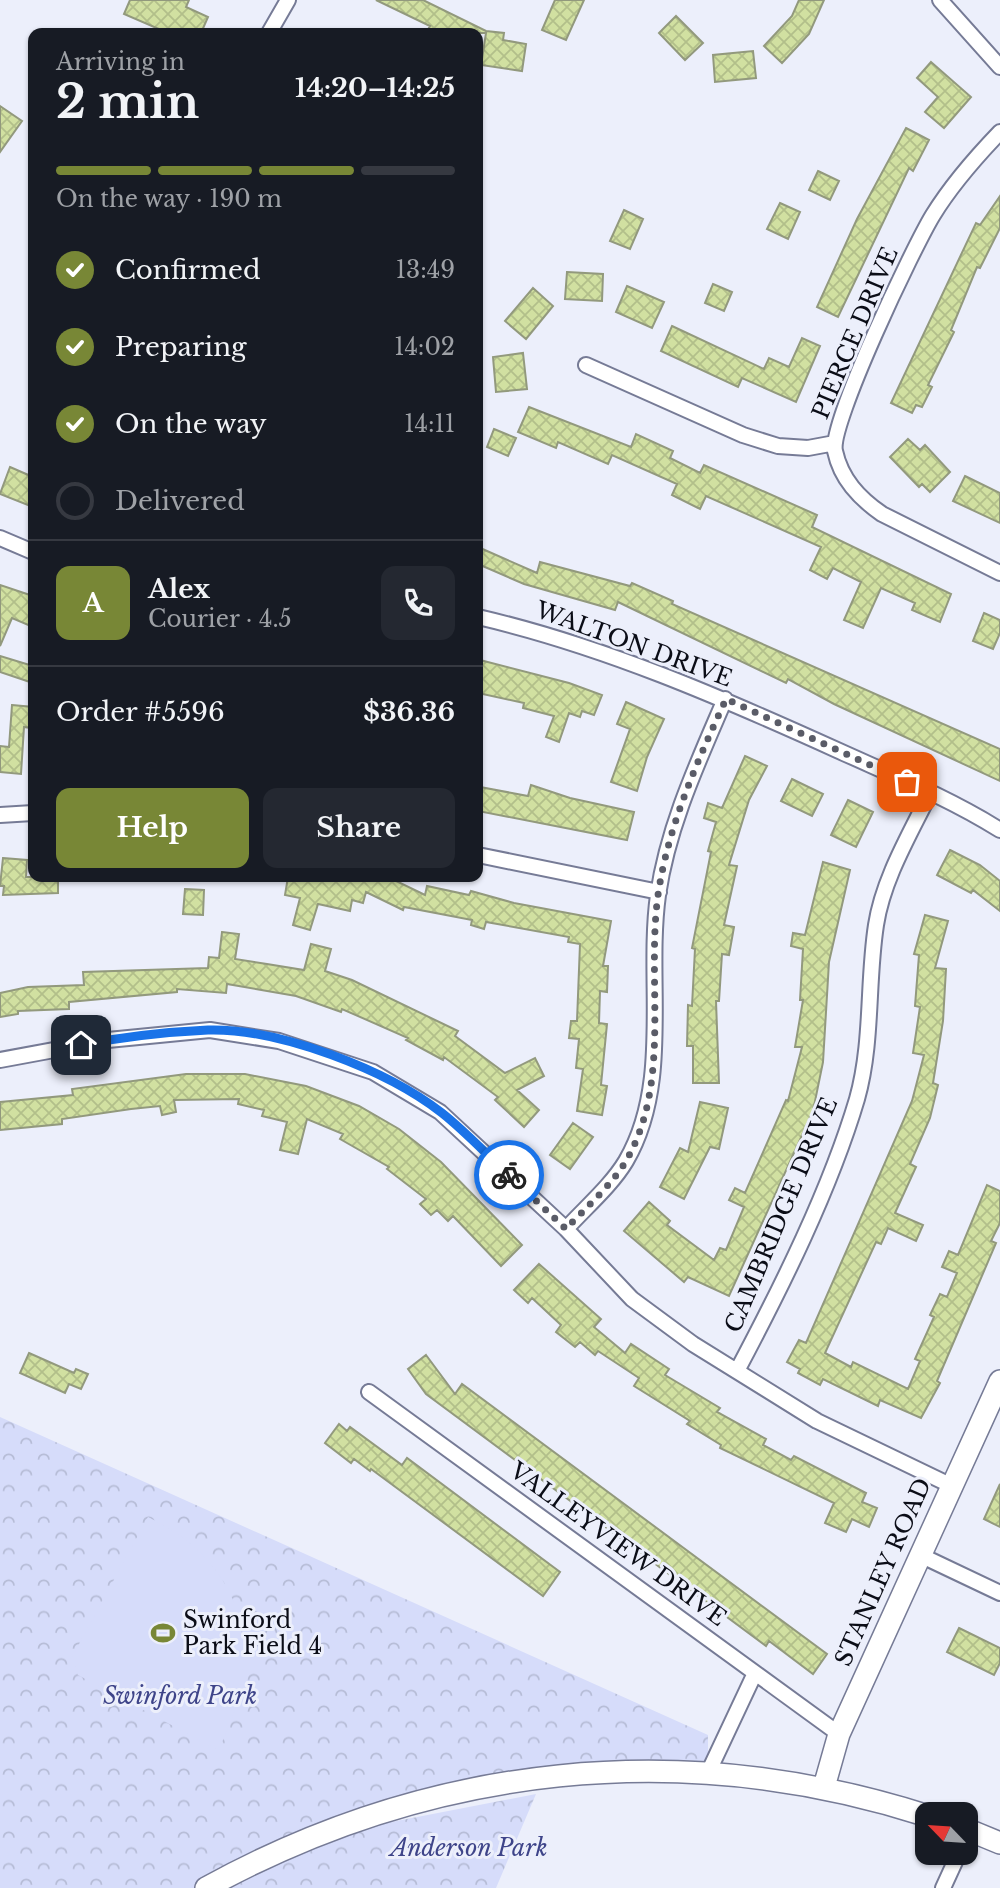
<!DOCTYPE html>
<html lang="en">
<head>
<meta charset="utf-8">
<style>
	body { margin:0; font-family:"Libre Baskerville",serif; background:#242831; color:#f1f3f6; height:100vh; display:flex; flex-direction:column; font-size:26px; white-space:nowrap }
	* { box-sizing:border-box; margin:0 }
	p { font-size:23px; color:#9ea1a6 }
	.icon { flex:none; width:38px; height:38px; fill:none; stroke:currentColor; stroke-width:2; stroke-linecap:round; stroke-linejoin:round }
	.map { position:relative; flex:1; overflow:hidden }
	.details { position:absolute; left:28px; top:28px; width:455px; height:854px; display:flex; flex-direction:column; background:#171b24; border-radius:14px; box-shadow:0 2px 5px #0004 }
	.details>* { flex:none }
	.needle { width:46px; rotate:295deg }
	.tools { position:absolute; left:915px; top:1802px; display:grid; gap:14px }
	.tools a { display:grid; place-items:center; width:63px; height:63px; border-radius:14px; background:#171b24; box-shadow:0 2px 5px #0004; font-size:35px }
	.pin { position:absolute; display:grid; place-items:center; width:60px; height:60px; color:#fff; margin:-30px; border-radius:14px; box-shadow:0 4px 10px #0006 }
	.courier { position:absolute; display:grid; place-items:center; width:70px; height:70px; margin:-35px; border:5px solid #1a73e8; border-radius:50%; background:#fff; color:#222; box-shadow:0 2px 9px #0007 }
	.summary em { font-style:normal; font-weight:700 }
	.summary div { display:flex; flex-direction:column-reverse }
	.summary { display:flex; align-items:center; justify-content:space-between; height:119px; padding:0 28px }
	h1 { font-size:46px; font-weight:700; line-height:52px }
	.bar { display:grid; grid-template-columns:repeat(4,1fr); gap:10px 7px; align-content:center; height:84px; padding:0 28px }
	.bar i { height:9px; border-radius:5px; background:#363941 }
	.bar .current { background:#788736 }
	.bar p { grid-column:span 4 }
	.line { display:flex; align-items:center; gap:18px; padding:0 28px; border-top:2px solid #363941 }
	.line div { flex:1 }
	.round { display:grid; place-items:center; flex:none; width:74px; height:74px; border-radius:14px; background:#242831 }
	ol { padding:0 28px; list-style:none }
	li { display:flex; align-items:center; gap:21px; height:77px }
	li p { margin-inline-start:auto }
	li .icon { padding:7px; border-radius:50%; background:#788736; color:#fff; stroke-width:4 }
	li:last-child { color:#9ea1a6 }
	li i { width:38px; height:38px; border:4px solid #363941; border-radius:50% }
	.button { display:flex; gap:14px; margin-top:auto; padding:14px 28px }
	.button a { flex:1; height:80px; border-radius:14px; background:#788736; color:#fff; font-size:28px; font-weight:700; line-height:80px; text-align:center }
	.button a+a { background:#242831; color:#f1f3f6 }
	.map>svg:first-child { display:block }
	.park { fill:url(#park-crowns) }
	.pitch { fill:#d6dcfa }
	.building { fill:url(#building-cross-hatch); stroke:#92997d; stroke-width:2 }
	.lines { fill:none; stroke-linecap:round; stroke-linejoin:round }
	.street-casing { stroke:#767b96; stroke-width:18 }
	.secondary-casing { stroke:#767b96; stroke-width:24 }
	.street { stroke:#fff; stroke-width:14 }
	.secondary { stroke:#fff; stroke-width:21 }
	.done { stroke:#5a5c67; stroke-width:7; stroke-dasharray:0 12.6 }
	.route { stroke:#1a73e8; stroke-width:9 }
	.labels { text-anchor:middle; dominant-baseline:central; stroke-width:6; stroke-linejoin:round; paint-order:stroke }
	.street-label { font-size:23px; fill:#0b0d17; stroke:#eceffb }
	.poi-label { font-size:23px; fill:#0b0d17; stroke:#eceffb; text-anchor:start }
	.park-label { font-size:23px; font-style:italic; fill:#3e4489; stroke:#eceffb }
</style>
</head>
<body>
<div class="map">
<svg width="1000" height="1888" viewBox="0 0 1000 1888">
	<defs>
		<pattern id="park-crowns" width="20" height="18" patternUnits="userSpaceOnUse" patternTransform="scale(1.75)"><rect width="20" height="18" fill="#d6dcfa"/><path d="M2 6a3 3 0 1 1 6 0M12 15a3 3 0 1 1 6 0" fill="none" stroke="#b6bcd6"/></pattern>
		<pattern id="building-cross-hatch" width="8" height="8" patternUnits="userSpaceOnUse" patternTransform="scale(1.75)"><rect width="8" height="8" fill="#d1e0a1"/><path d="M0 0l8 8M0 8l8-8" fill="none" stroke="#b2bf8a"/></pattern>
	</defs>
	<rect width="100%" height="100%" fill="#eceffb"/>
	<path class="park" d="M0 1417 708 1735V1773L559 1775 314 1837 536 1794 496 1888H0Z"/>
	<path class="pitch" d="M148 1517C247 1564 267 1657 218 1750L78 1675 72 1657Z"/>
	<path class="building" d="M130 0H189L186 7 208 17 201 33H168L124 14Z
		M376 0H423L486 31 504 33 503 40 526 44 522 71 481 65 486 33H426L430 26Z
		M555 0H584L566 40 542 30Z
		M799 0H824L809 34 782 63 764 46 792 16Z
		M676 16 703 43 685 60 659 33Z
		M753 51 756 78 715 82 713 55Z
		M931 62 971 97 944 128 925 112 938 97 917 78Z
		M0 106 22 121 0 152Z
		M906 128 929 140 913 171 909 168 838 317 817 307 857 219Z
		M818 171 839 181 830 200 809 190Z
		M1000 196V228L980 268 977 267 951 330 954 332 928 385 932 387 922 407 916 405 912 413 891 403 976 223 980 225Z
		M780 203 800 212 788 239 767 229Z
		M624 210 643 219 630 249 610 241Z
		M567 272 603 274 602 301 565 299Z
		M713 284 732 292 724 311 705 303Z
		M627 286 664 302 652 328 616 312Z
		M533 288 553 306 526 339 505 321Z
		M672 326 764 369 769 358 789 367 802 338 820 346 796 402 742 378 738 387 661 351Z
		M523 353 527 389 496 392 493 357Z
		M529 407 631 447 636 434 673 451 670 458 700 473 704 465 817 515 812 527 951 594 940 622 912 610 915 603 881 588 863 628 844 620 861 582 833 568 827 579 810 570 821 547 706 496 700 509 672 495 677 484 612 455 608 464 558 442 556 448 518 432Z
		M494 429 516 438 508 456 487 447Z
		M908 439 920 450 925 445 950 472 930 492 922 484 919 487 890 457Z
		M10 467 33 477V507L0 494Z
		M965 476 1000 493V523L953 501Z
		M478 547 537 573 540 562 630 586 632 583 673 601 672 604 1000 749V781L834 704 788 679 786 683 618 602 615 610 524 584 478 564Z
		M0 585 33 596V627L12 618 0 646Z
		M984 613 1000 620V633L993 649 973 641Z
		M0 656 33 666V683L0 672Z
		M480 660 569 683 602 695 594 715 582 711 580 717 569 713 559 742 546 737 554 716 523 708 524 703 478 693Z
		M626 702 664 719 647 757 637 791 611 782 630 729 617 724Z
		M12 705 33 707 31 728 24 727 21 774 0 772V746L9 747Z
		M745 756 767 766 749 800 729 865 737 866 724 925 734 927 729 955 722 954 719 1001H716L719 1083H693V1046H687L688 1005 692 1006 695 949 692 948 711 852 708 851 716 822 704 818 708 803 722 808Z
		M792 779 823 794 812 816 781 801Z
		M531 785 570 798 634 812 627 840 478 811 480 787 528 796Z
		M848 800 873 812 856 847 831 835Z
		M950 850 980 865 1000 881V911L973 890 971 893 937 875Z
		M3 858 27 860 26 877H58V893L3 895 4 886H0Z
		M823 862 850 870 829 962 823 1062 813 1111 729 1296 688 1277 684 1282 624 1231 649 1202 670 1221 667 1225 714 1260 720 1248 726 1250 744 1207 729 1200 735 1188 745 1193 786 1100 788 1101 802 1047H795L803 1000H800L803 949 791 946 793 933 805 935Z
		M288 877H369L378 880 380 877H388L425 895 427 886 469 895 471 891 514 903 611 921 603 966H608L607 992 600 991 599 1023 607 1024 601 1085 607 1086 602 1115 577 1111 583 1069 576 1068 579 1039 569 1038 571 1021H577L580 944 568 942 569 937 486 922 484 929 471 925 472 920 404 907 403 910 366 892 363 903 352 900 350 911 318 904 310 930 293 925 300 898 285 895Z
		M185 889 204 890 203 915 183 914Z
		M925 915 948 921 935 968 946 969 943 1021 933 1083 938 1085 930 1118 910 1164 916 1167 895 1213 923 1225 916 1241 888 1228 881 1244 876 1242 825 1353 851 1367 853 1362 908 1389 920 1361 915 1359 934 1317 930 1315 940 1294 947 1297 957 1273 942 1267 949 1251 958 1255 987 1185 1000 1191V1223L991 1241 996 1243 937 1381 940 1383 921 1418 880 1400 878 1406 823 1379 820 1385 798 1373 800 1369 787 1362 799 1340 806 1343 912 1101 924 1055 913 1053 920 1007 915 1006 919 955 914 954Z
		M222 932 239 934 235 959 267 964 304 970 311 944 331 949 325 971 352 980 458 1031 455 1036 505 1073 535 1058 544 1076 517 1090 539 1110 524 1127 495 1100 498 1097 444 1057 443 1060 406 1040 408 1038 342 1009 341 1012 296 996 227 984 226 993 177 989V992L69 1002V1009L18 1011V1014L0 1017V993L28 987 84 985 83 972 208 968 209 957 219 958Z
		M186 1074H245L306 1086 359 1106 399 1129 441 1162 522 1245 501 1266 453 1216 448 1221 437 1210 431 1215 420 1204 426 1199 387 1169 389 1167 340 1139 343 1134 307 1119 298 1154 280 1150 287 1122 262 1116 264 1110 238 1104 239 1099 174 1100 176 1112 162 1115 160 1106 131 1109 62 1119V1124L0 1130V1102L73 1095 72 1089Z
		M700 1102 728 1108 719 1149 710 1147 684 1199 660 1187 680 1148 688 1152Z
		M573 1123 593 1137 570 1169 550 1155Z
		M539 1264 601 1319 594 1327 625 1353 631 1344 669 1369 665 1375 720 1408 717 1412 766 1439 763 1445 791 1460 794 1456 866 1493 862 1502 877 1508 869 1527 852 1519 846 1532 825 1523 834 1503 720 1448 721 1445 687 1424 690 1421 634 1386 639 1378 598 1351 595 1355 580 1342 575 1347 556 1332 561 1325 532 1298 528 1303 514 1290Z
		M29 1353 74 1373 76 1369 88 1374 81 1389 69 1384 65 1393 20 1373Z
		M426 1355 455 1394 462 1384 827 1654 813 1674 769 1641 766 1646 426 1394 408 1369Z
		M339 1424 347 1431 350 1427 402 1465 407 1458 560 1572 543 1596 371 1469 370 1471 354 1459 351 1463 325 1443Z
		M1000 1484V1527L984 1519Z
		M959 1628 1000 1648V1663L994 1675 947 1652Z"/>
	<g class="lines">
		<g class="street-casing">
			<path id="street" d="M940 0 1000 67
				M269 33 288 0
				M1000 132C975 158 952 184 933 215 914 246 829 424 835 451 841 479 859 498 882 514L1000 573
				M586 365 743 435 778 446 808 448 835 443
				M0 538 33 552
				M478 617C603 646 720 697 837 750 892 775 949 798 1000 830
				M0 815 33 813
				M478 855 659 892
				M0 1060 108 1040 210 1030 279 1041 373 1072 440 1112 566 1229 632 1299 693 1344 817 1421 950 1485
				M566 1229C585 1208 611 1186 626 1161 672 1082 646 982 658 895 668 826 698 762 725 699
				M737 1371C781 1288 830 1190 857 1099 873 1042 867 983 876 925 883 879 910 834 930 793
				M369 1392 839 1734
				M920 1555 1000 1593
				M708 1773 755 1673
				M943 1888 959 1853"/>
		</g>
		<g class="secondary-casing">
			<path id="secondary" d="M824 1787 839 1734 1000 1381
				M966 1829 1000 1843
				M206 1888C431 1764 682 1737 928 1816"/>
		</g>
		<use href="#street" class="street"/>
		<use href="#secondary" class="secondary"/>
	</g>
	<g class="lines">
		<path class="done" d="M509 1175 566 1229C585 1208 611 1186 626 1161 672 1082 646 982 658 895 668 826 697 762 726 699L907 782"/>
		<path class="route" d="M81 1045C122 1037 166 1032 208 1030 279 1028 387 1070 442 1113 466 1132 487 1155 509 1175"/>
	</g>
	<defs>
		<g id="stadium-bare" transform="scale(1.89)"><path d="M0-5a6.5 5 0 1 0 0 10a6.5 5 0 1 0 0-10ZM-3.5-1.8h7v3.6h-7Z" fill="#788736" stroke="#eceffb" stroke-width="2.5" paint-order="stroke"/></g>
	</defs>
	<g fill-rule="evenodd">
		<use href="#stadium-bare" x="163" y="1633"/>
	</g>
	<g class="labels">
		<g class="street-label">
			<text transform="translate(855 333) rotate(-67)">PIERCE DRIVE</text>
			<text transform="translate(634 644) rotate(20)">WALTON DRIVE</text>
			<text transform="translate(781 1215) rotate(-67)">CAMBRIDGE DRIVE</text>
			<text transform="translate(618 1544) rotate(36)">VALLEYVIEW DRIVE</text>
			<text transform="translate(883 1572) rotate(-66)">STANLEY ROAD</text>
		</g>
		<g class="poi-label">
			<text x="183" y="1620">Swinford<tspan x="183" dy="26">Park Field 4</tspan></text>
		</g>
		<g class="park-label">
			<text x="180" y="1696">Swinford Park</text>
			<text x="469" y="1848">Anderson Park</text>
		</g>
	</g>
</svg>
<div class="tools">
<a><svg class="needle" viewBox="-14 -14 28 28"><path d="M0-13l5 13h-10z" fill="#e53935"/><path d="M0 13l5-13h-10z" fill="#9ea1a6"/></svg></a>
</div>
<div class="pin" style="left:907px;top:782px;background:#ea580c"><svg class="icon" aria-label="bag" viewBox="0 0 24 24"><path d="M5 8h14l-1 12H6zM9 8a3 3 0 0 1 6 0"/></svg></div>
<div class="pin" style="left:81px;top:1045px;background:#1f2937"><svg class="icon" aria-label="home" viewBox="0 0 24 24"><path d="M3 11l9-7 9 7M6 9v11h12V9"/></svg></div>
<div class="courier" style="left:509px;top:1175px"><svg class="icon" aria-label="bike" viewBox="0 0 24 24"><circle cx="6" cy="16" r="4"/><circle cx="18" cy="16" r="4"/><path d="M6 16l4-8h5l3 8M10 8l3 8H6M13 5h3"/></svg></div>
<section class="details">
<div class="summary"><div><h1>2 min</h1><p>Arriving in</p></div><em>14:20–14:25</em></div>
<div class="bar"><i class="current"></i><i class="current"></i><i class="current"></i><i></i><p>On the way · 190 m</p></div>
<ol>
<li><svg class="icon" aria-label="check" viewBox="0 0 24 24"><path d="M5 12l5 5 9-10"/></svg>Confirmed<p>13:49</p></li>
<li><svg class="icon" aria-label="check" viewBox="0 0 24 24"><path d="M5 12l5 5 9-10"/></svg>Preparing<p>14:02</p></li>
<li><svg class="icon" aria-label="check" viewBox="0 0 24 24"><path d="M5 12l5 5 9-10"/></svg>On the way<p>14:11</p></li>
<li><i></i>Delivered</li>
</ol>
<div class="line" style="height:126px"><b class="round" style="background:#788736;color:#fff">A</b><div><b>Alex</b><p>Courier · 4.5</p></div><a class="round"><svg class="icon" aria-label="phone" viewBox="0 0 24 24"><path d="M5 4h4l2 5-3 2q2 4 5 5l2-3 5 2v4C11 20 4 13 5 4z"/></svg></a></div>
<div class="line" style="height:91px"><div>Order #5596</div><b>$36.36</b></div>
<div class="button"><a>Help</a><a>Share</a></div>
</section>
</div>
</body>
</html>
